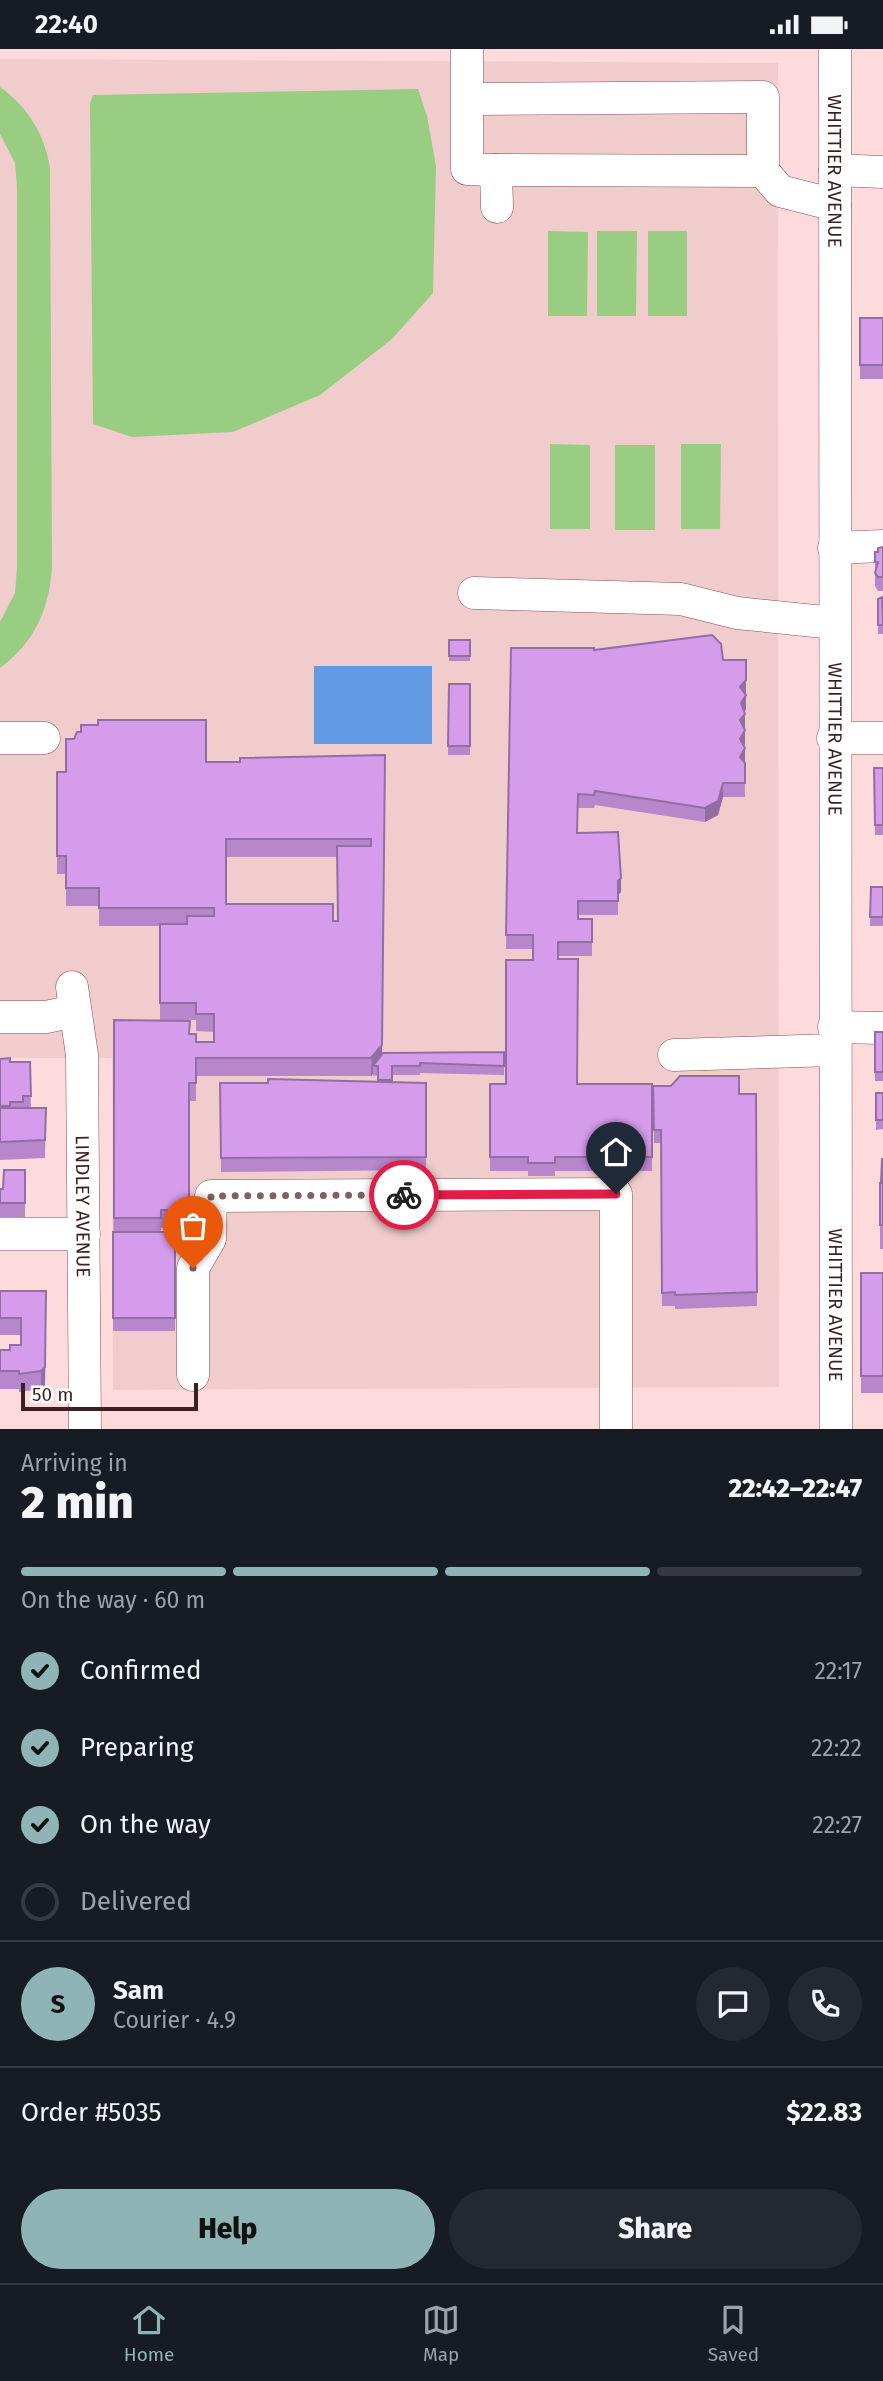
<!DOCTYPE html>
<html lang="en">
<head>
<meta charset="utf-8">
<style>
	body { margin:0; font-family:"Fira Sans",sans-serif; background:#242831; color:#f1f3f6; height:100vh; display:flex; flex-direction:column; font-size:26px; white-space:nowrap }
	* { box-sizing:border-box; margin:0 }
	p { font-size:23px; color:#9ea1a6 }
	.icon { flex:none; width:38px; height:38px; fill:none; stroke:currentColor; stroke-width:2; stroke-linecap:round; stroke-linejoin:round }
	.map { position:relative; height:1380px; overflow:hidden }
	.sheet { display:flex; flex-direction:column; background:#171b24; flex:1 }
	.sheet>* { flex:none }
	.scale { position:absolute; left:21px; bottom:18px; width:177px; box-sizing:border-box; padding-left:7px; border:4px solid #3d1f21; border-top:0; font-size:19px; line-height:24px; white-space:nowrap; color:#3d1f21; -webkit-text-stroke:5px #fff; paint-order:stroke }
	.pin { position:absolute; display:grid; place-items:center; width:60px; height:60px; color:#fff; margin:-72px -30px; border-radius:50% 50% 50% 0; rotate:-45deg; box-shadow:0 0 7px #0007 }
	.pin .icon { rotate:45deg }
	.courier { position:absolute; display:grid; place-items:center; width:70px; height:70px; margin:-35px; border:5px solid #e11d48; border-radius:50%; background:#fff; color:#222; box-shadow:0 2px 9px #0007 }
	.summary em { font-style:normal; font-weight:800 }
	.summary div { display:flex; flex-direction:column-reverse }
	.summary { display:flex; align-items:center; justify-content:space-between; height:119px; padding:0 21px }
	h1 { font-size:46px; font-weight:800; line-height:52px }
	.bar { display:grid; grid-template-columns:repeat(4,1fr); gap:10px 7px; align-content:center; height:84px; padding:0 21px }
	.bar i { height:9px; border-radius:5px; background:#363941 }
	.bar .current { background:#8fb4b6 }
	.bar p { grid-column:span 4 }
	.line { display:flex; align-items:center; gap:18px; padding:0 21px; border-top:2px solid #363941 }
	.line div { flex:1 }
	.round { display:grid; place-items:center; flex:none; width:74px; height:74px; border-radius:37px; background:#242831 }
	ol { padding:0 21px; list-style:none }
	li { display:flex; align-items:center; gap:21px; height:77px }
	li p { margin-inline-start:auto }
	li .icon { padding:7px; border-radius:50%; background:#8fb4b6; color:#111; stroke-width:4 }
	li:last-child { color:#9ea1a6 }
	li i { width:38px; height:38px; border:4px solid #363941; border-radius:50% }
	.action { display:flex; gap:14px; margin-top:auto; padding:14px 21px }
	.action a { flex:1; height:80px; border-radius:42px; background:#8fb4b6; color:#111; font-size:28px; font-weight:800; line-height:80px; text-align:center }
	.action a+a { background:#242831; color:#f1f3f6 }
	.status { display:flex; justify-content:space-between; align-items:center; height:49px; padding:0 35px; background:#171b24; direction:ltr }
	.status svg { height:19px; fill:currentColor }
	.tabs { display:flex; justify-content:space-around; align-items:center; height:98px; border-top:2px solid #363941; background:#171b24; font-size:19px; color:#9ea1a6 }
	.tabs a { display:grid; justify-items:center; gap:4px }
	.tabs .current { color:#8fb4b6 }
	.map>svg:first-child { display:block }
	.built { fill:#f1cccd }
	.green { fill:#99cd81 }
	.water { fill:#629ae4 }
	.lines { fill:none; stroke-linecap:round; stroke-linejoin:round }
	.minor-casing { stroke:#8f4a4f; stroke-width:33 }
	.minor { stroke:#fff; stroke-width:32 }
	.wall { fill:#b786cb; fill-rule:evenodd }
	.shaded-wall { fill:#956da5 }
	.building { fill:#d59cec; stroke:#956da5; stroke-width:2; fill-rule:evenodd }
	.done { stroke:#806162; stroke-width:7; stroke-dasharray:0 12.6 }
	.route { stroke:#e11d48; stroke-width:9 }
	.labels { text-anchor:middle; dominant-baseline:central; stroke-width:7; stroke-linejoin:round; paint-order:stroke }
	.street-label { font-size:19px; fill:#3d1f21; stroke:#fff }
</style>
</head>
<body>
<div class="status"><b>22:40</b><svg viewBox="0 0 49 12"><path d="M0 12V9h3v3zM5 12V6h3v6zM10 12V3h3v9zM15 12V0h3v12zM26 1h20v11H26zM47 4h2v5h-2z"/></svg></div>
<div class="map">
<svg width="883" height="1380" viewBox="0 0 883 1380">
	<rect width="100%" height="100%" fill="#fddbdc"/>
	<path class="built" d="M0 10 778 14 779 1338 113 1341 112 1009H0Z"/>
	<path class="green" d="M0 38C28 58 45 86 50 119L52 519C49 561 34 594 0 619V573L15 544 17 519V139L15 114 0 85Z
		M418 40 427 67 436 117 433 244 392 290 320 346 233 383 132 388 93 375 90 54 93 46Z
		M548 182 588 183 587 267H548Z
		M597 182H637L636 267H597Z
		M648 182H687V267H648Z
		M550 395 590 396V480H550Z
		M681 395H721L720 480H681Z
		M615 396H655V481H615Z"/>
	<path class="water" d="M314 617H432V695H314Z"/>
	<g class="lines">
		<g class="minor-casing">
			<g id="minor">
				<path d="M467 0V120L496 121 497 158"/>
				<path id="s1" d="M835 0 836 1380"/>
				<path d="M469 50 763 48V122L496 121"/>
				<path d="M835 121 883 123"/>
				<path d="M763 122 780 142 835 156"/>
				<path d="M834 499 883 497"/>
				<path d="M474 544 681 550 737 564 834 574"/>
				<path d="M0 689H44"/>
				<path d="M833 689H883"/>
				<path id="s2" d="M72 938 82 1006 85 1380"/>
				<path d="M0 968H46L75 962"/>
				<path d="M834 978 883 979"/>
				<path d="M674 1006 834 1001"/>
				<path d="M0 1185H84"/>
				<path d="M193 1326V1219L210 1190 211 1147 616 1145V1380"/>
			</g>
		</g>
		<use href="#minor" class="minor"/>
	</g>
	<path class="wall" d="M860 269H883V330H860Z
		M883 498V542H878L875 537V503H878Z
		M883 548V585H878V550Z
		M449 591H470V612H449Z
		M511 599 594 601 723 611 746 645V660L744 663 745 748H723L718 766 705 773 595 756 594 759H578L577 784 621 843 618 846V866H578V870H592V907H558L577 1035H652V1122H555V1127H528V1122H490V1035H506L533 911V900H506Z
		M449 635H470V706H448Z
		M385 706 382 1006 504 1003V1026L420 1024V1026H392V1033L426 1034V1121L221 1123 220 1034 378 1033V1026L373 1027V1025L371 1027H196V1052H189V1179H161V1183H175V1282H113L114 971H160V877H99V857H66V825H57V723L206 713H240ZM226 808H337L338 872 226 855ZM169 971H196V982L214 983V993H196L190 985Z
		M874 719H883V786H875Z
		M871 838H883V877H870Z
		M875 983H883V1032H875Z
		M0 1010 10 1013H30L31 1059H46L45 1109 0 1111Z
		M653 1037 739 1045H756L757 1257 675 1260V1257H662L661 1094H654Z
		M876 1044H883V1080L876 1081Z
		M883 1110V1200H880V1134H881Z
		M25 1121V1168H0V1140H3Z
		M861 1224H883V1344H861Z
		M0 1242H46L45 1336 41 1340 19 1343V1340H0V1301H10L21 1296V1286H0Z"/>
	<path class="shaded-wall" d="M746 631V645L740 652V638Z
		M746 646V660L741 668V654Z
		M745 665V679L740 685V671Z
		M745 681V695L740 704V690Z
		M745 699V713L740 722V708Z
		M385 706 382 1014 378 1017H373V1025L371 1027Z
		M723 734V748L718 766 705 773V759Z
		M621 829V843L618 846V832Z
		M46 1242 45 1336 41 1340V1322Z"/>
	<path class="building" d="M860 269H883V316H860Z
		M883 498V528H878L875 524 878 513H875V503H878V499Z
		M882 548 883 576H878V550Z
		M712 586 721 595 723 611H746V631L740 638 746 646 741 654 745 665 740 671 745 681 740 690 745 699 740 708 745 714V734H723L718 752 705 759 595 742 594 746 578 745 577 784 618 783 621 829 618 832V852H578V870H592V893H558V910H578L577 1035H652V1108H555V1114H528V1108H490V1035H506V911H533V886H506L511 599H594V601Z
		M449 591H470V607H449Z
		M449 635H470V697H448Z
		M98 671H206V713H240V709L385 706 382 996 371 1009H196V1034H189V1161H161V1169H114V971L190 972 189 985H196V993H214V965H196V954H160V875H187V867H214V859H99V839H66V807H57V723H66V690H74L77 683H81V676H98ZM226 790H371V797H337L338 872H333V855H226Z
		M874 719H883V776H875Z
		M871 838H883V868H870Z
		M875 983H883V1023H875Z
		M504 1003V1017L420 1014V1017H392V1031H378V1017H373L383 1004Z
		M10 1009V1013H30L31 1047H23V1053H10V1057H0V1010Z
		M680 1027H739V1045H756L757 1243 675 1246V1243L662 1244 661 1081H654L653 1037H671Z
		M268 1030 426 1034V1108L221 1109 220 1034H268Z
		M876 1044H883V1071H876Z
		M0 1059H46L45 1091 0 1093Z
		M882 1110H883V1134H881Z
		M4 1121H25V1154H0V1140H3Z
		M880 1134H883V1176H880Z
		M113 1183H175V1269H113Z
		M861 1224H883V1327H861Z
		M0 1242H46L45 1318 41 1322 19 1325V1322H0V1301H10V1296H21V1269H0Z"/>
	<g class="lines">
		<path class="done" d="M193 1219 210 1190 211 1147 404 1146"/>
		<path class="route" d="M404 1146 616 1145"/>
	</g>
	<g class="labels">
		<g class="street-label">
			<text stroke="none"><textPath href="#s1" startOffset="122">WHITTIER AVENUE</textPath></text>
			<text stroke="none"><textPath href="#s1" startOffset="690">WHITTIER AVENUE</textPath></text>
			<text stroke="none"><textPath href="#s2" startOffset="220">LINDLEY AVENUE</textPath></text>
			<text stroke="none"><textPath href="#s1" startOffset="1256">WHITTIER AVENUE</textPath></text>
		</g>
	</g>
</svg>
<div class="scale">50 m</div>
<div class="pin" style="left:193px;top:1219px;background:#ea580c"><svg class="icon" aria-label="bag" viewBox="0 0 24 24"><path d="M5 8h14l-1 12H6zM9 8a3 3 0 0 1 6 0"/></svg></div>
<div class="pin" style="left:616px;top:1145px;background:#1f2937"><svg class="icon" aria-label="home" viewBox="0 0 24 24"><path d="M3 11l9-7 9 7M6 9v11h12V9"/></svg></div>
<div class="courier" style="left:404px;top:1146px"><svg class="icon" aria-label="bike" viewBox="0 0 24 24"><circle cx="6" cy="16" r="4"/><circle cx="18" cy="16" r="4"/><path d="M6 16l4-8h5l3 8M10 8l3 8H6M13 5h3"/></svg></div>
</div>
<section class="sheet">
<div class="summary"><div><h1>2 min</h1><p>Arriving in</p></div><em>22:42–22:47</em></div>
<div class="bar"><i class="current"></i><i class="current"></i><i class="current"></i><i></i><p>On the way · 60 m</p></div>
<ol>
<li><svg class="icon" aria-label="check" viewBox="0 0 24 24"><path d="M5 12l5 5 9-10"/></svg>Confirmed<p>22:17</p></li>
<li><svg class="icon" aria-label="check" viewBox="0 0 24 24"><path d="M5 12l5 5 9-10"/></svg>Preparing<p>22:22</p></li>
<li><svg class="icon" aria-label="check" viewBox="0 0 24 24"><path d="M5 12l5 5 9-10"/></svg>On the way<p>22:27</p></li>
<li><i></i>Delivered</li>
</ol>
<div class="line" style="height:126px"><b class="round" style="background:#8fb4b6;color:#111">S</b><div><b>Sam</b><p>Courier · 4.9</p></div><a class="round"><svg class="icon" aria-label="chat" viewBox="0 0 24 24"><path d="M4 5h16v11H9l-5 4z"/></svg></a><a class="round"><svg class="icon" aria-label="phone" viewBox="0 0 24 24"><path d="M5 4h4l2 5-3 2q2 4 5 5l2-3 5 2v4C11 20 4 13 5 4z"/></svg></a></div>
<div class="line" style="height:91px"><div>Order #5035</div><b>$22.83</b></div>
<div class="action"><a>Help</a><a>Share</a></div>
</section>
<nav class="tabs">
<a class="current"><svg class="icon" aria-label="home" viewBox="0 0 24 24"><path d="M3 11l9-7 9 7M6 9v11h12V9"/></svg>Home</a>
<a><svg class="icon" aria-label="map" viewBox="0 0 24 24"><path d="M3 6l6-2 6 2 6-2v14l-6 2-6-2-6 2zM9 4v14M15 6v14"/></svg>Map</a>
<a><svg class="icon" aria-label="saved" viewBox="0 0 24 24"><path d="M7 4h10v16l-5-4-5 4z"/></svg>Saved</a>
</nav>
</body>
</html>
